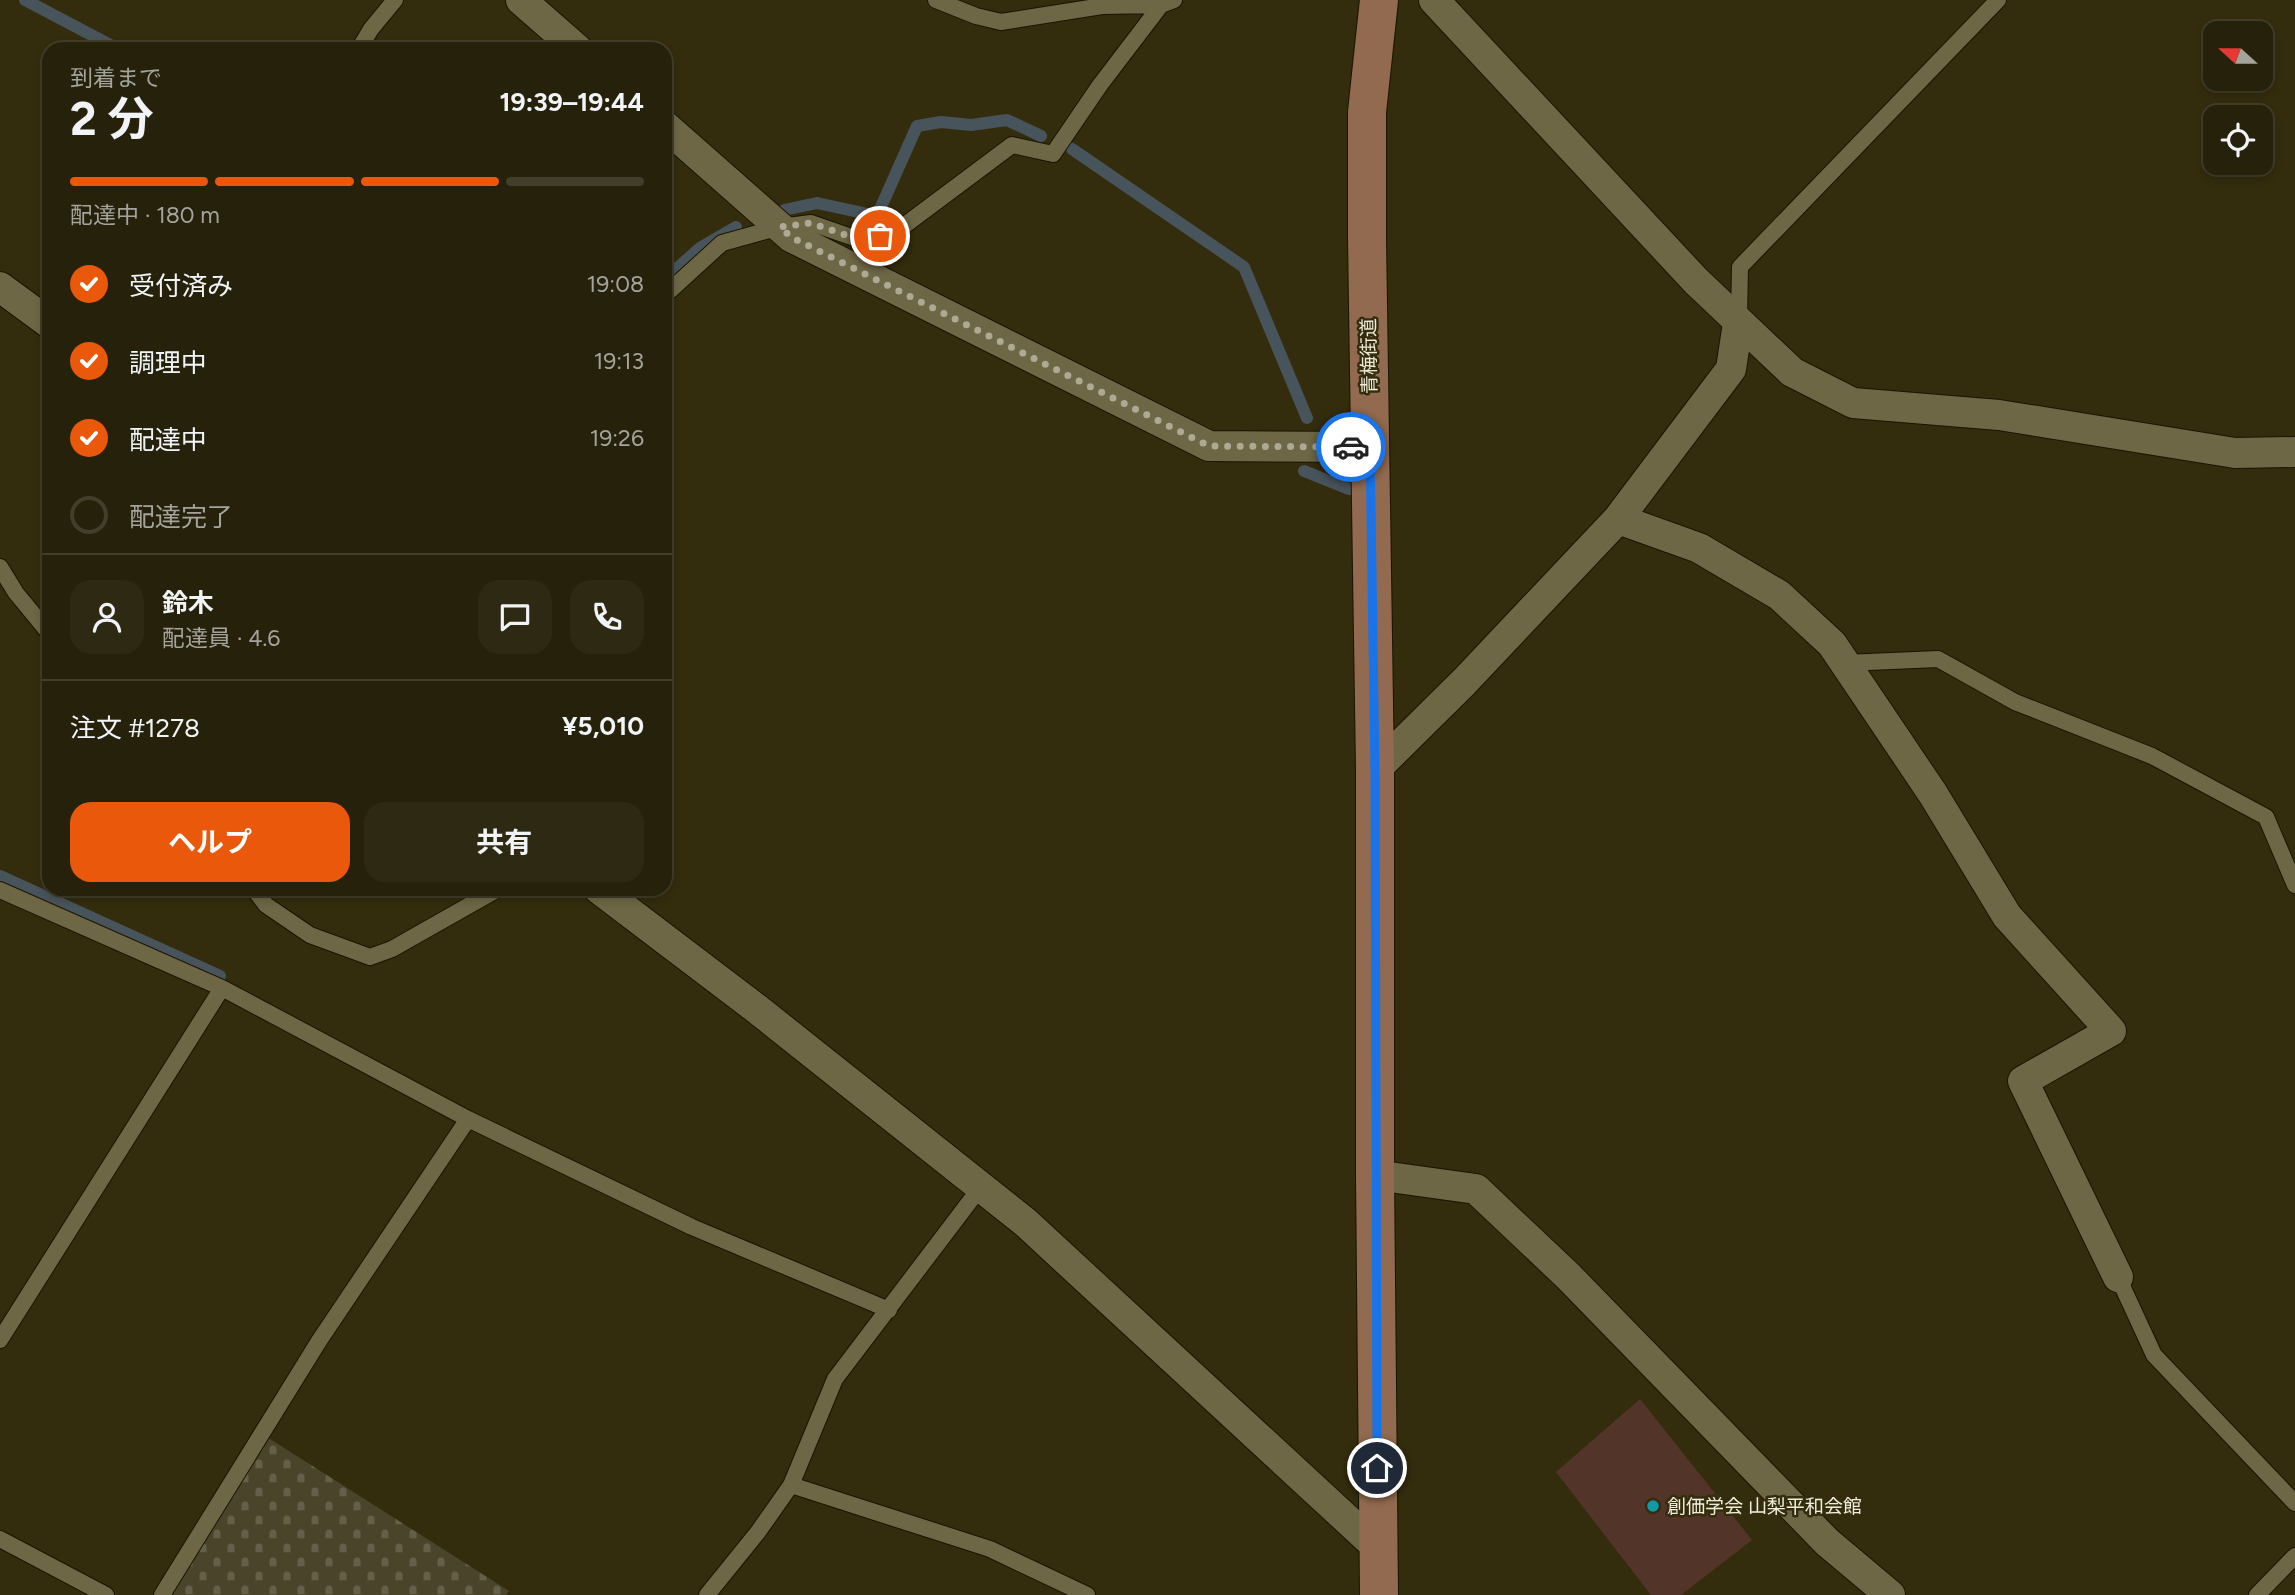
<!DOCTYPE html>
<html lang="ja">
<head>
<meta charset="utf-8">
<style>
	body { margin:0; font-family:Figtree,"Noto Sans JP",sans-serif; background:#2e2913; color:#f1f3f6; height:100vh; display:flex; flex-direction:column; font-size:26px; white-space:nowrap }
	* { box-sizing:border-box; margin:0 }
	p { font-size:23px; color:#a4a39c }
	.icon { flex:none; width:38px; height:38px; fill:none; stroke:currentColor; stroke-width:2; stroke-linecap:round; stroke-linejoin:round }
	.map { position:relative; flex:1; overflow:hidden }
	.drawer { position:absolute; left:42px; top:42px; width:630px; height:854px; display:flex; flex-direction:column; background:#26210a; border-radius:21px; box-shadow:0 4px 10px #0003,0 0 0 2px #423e2b }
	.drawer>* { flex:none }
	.needle { width:46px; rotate:291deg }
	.tools { position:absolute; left:2203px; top:21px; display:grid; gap:14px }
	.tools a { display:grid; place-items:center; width:70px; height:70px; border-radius:14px; background:#26210a; box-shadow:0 4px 10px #0003,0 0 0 2px #423e2b; font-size:35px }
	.pin { position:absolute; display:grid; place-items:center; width:60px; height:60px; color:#fff; margin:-30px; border:4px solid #fff; border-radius:50%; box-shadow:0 2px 7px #0007 }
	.courier { position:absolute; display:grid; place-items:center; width:70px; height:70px; margin:-35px; border:5px solid #1a73e8; border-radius:50%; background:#fff; color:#222; box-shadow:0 2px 9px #0007 }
	.overview em { font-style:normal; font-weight:700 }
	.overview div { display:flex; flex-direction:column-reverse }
	.overview { display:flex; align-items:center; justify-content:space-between; height:119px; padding:0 28px }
	h1 { font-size:46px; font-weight:700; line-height:52px }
	.bar { display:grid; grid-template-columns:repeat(4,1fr); gap:10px 7px; align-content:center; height:84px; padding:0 28px }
	.bar i { height:9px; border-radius:5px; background:#423e2b }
	.bar .current { background:#ea580c }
	.bar p { grid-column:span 4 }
	.line { display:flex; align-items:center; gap:18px; padding:0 28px; border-top:2px solid #423e2b }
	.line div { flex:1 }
	.round { display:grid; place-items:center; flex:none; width:74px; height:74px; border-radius:21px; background:#2e2913 }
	ol { padding:0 28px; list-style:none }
	li { display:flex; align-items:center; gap:21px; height:77px }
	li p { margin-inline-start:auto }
	li .icon { padding:7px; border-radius:50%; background:#ea580c; color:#fff; stroke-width:4 }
	li:last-child { color:#a4a39c }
	li i { width:38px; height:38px; border:4px solid #423e2b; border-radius:50% }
	.button { display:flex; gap:14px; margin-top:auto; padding:14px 28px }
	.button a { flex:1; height:80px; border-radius:21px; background:#ea580c; color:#fff; font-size:28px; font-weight:700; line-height:80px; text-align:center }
	.button a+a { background:#2e2913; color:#f1f3f6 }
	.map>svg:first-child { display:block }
	.cemetery { fill:url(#cemetery-stones) }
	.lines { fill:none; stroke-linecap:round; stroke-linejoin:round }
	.stream { stroke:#48545b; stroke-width:12 }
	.building { fill:#533429 }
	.service-casing { stroke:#191500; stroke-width:18 }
	.minor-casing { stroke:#191500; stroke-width:32 }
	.secondary-casing { stroke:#191500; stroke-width:40 }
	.service { stroke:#6e6746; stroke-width:16 }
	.minor { stroke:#6e6746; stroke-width:30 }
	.secondary { stroke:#916a4f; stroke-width:38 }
	.done { stroke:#aea992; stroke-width:7; stroke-dasharray:0 12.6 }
	.route { stroke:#1a73e8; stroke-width:9 }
	.culture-dot { fill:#0f9aa8; stroke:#332c0d; stroke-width:2.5 }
	.labels { text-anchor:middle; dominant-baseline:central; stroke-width:5; stroke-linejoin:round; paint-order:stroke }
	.street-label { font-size:19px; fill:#f0ecda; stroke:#332c0d }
	.poi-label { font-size:19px; fill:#f0ecda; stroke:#332c0d; text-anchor:start }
</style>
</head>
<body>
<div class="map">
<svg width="2295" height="1595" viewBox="0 0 2295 1595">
	<defs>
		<pattern id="cemetery-stones" width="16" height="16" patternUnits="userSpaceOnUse" patternTransform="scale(1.75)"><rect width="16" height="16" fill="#4a442a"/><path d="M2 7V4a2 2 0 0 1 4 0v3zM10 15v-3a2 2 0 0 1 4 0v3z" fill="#645f48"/></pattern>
	</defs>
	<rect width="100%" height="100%" fill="#332c0d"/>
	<path class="cemetery" d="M267 1437 509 1591 506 1595H163Z"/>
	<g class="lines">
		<path class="stream" d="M25 0 118 49
			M1072 149 1244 267 1307 418
			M784 210 817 203 877 216 917 126 941 122 971 125 1007 120 1041 136
			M665 279 700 248 736 227
			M1304 471 1349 489
			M0 876 220 976"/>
	</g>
	<path class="building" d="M1640 1399 1752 1540 1681 1595H1651L1556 1472Z"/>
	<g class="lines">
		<g class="service-casing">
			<path id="service" d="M936 0 976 16 1001 22 1102 6 1161 5 1174 0
				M359 49 371 29 395 0
				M665 295 722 243 780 227 811 223 863 241 897 231 1012 145 1053 154 1100 85 1161 5
				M1739 320 1740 267 1998 0
				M0 567 16 593 49 633
				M1845 663 1938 659 2015 702 2152 756 2266 817 2295 885
				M254 889 266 905 310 935 370 957 392 949 498 889
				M0 890 222 988 468 1119 692 1227 889 1310
				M2118 1277 2154 1355 2295 1503
				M0 1340 222 988
				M791 1485 990 1549 1087 1595
				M0 1539 106 1595
				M162 1595 319 1341 468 1119
				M707 1595 758 1532 791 1485 835 1379 980 1188
				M2257 1595 2295 1556"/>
		</g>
		<g class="minor-casing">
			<path id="minor" d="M521 0 577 49
				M1434 0 1696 281 1792 372 1853 403 1999 415 2235 453 2295 452
				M665 126 791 237 1209 446 1370 447
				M0 287 49 323
				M1618 519 1699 548 1779 595 1832 644 1933 794 2007 916 2111 1031 2023 1081 2118 1277
				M1375 770 1464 682 1618 519 1731 369 1738 323
				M599 889 757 1009 1025 1222 1378 1548
				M1375 1175 1476 1189 1569 1277 1827 1542 1890 1595"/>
		</g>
		<g class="secondary-casing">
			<path id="secondary" d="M1379 0 1367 112V238L1375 770V1175L1379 1595"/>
		</g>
		<use href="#service" class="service"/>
		<use href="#minor" class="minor"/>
		<use href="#secondary" class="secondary"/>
	</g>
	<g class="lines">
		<path class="done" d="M880 236 863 241 811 223 780 227 791 237 1209 446 1351 447"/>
		<path class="route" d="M1351 447H1370L1375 770 1377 1468"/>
	</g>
	<circle class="culture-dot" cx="1653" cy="1506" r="7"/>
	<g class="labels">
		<g class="street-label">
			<text transform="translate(1369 356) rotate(-91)">青梅街道</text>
		</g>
		<g class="poi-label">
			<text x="1667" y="1506">創価学会 山梨平和会館</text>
		</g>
	</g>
</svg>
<div class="tools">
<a><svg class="needle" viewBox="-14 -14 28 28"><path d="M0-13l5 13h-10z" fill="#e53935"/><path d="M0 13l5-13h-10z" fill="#a4a39c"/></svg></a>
<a><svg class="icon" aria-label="locate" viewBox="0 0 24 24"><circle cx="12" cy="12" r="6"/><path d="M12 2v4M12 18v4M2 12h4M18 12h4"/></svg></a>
</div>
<div class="pin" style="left:880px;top:236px;background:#ea580c"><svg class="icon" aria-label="bag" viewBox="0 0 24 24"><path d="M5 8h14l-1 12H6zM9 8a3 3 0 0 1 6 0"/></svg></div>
<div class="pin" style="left:1377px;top:1468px;background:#1f2937"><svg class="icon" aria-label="home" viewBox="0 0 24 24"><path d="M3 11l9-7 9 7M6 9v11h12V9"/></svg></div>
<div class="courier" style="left:1351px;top:447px"><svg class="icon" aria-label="car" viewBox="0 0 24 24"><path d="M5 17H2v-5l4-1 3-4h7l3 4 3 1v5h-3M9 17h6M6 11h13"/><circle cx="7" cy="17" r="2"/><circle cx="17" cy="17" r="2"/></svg></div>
<section class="drawer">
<div class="overview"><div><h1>2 分</h1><p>到着まで</p></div><em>19:39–19:44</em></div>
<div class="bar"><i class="current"></i><i class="current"></i><i class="current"></i><i></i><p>配達中 · 180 m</p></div>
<ol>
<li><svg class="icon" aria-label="check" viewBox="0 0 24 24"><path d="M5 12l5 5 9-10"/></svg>受付済み<p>19:08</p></li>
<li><svg class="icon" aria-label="check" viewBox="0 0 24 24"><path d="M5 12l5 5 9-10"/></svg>調理中<p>19:13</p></li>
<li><svg class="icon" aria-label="check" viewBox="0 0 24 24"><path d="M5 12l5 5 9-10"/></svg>配達中<p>19:26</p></li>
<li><i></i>配達完了</li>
</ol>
<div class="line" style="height:126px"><a class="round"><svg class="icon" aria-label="person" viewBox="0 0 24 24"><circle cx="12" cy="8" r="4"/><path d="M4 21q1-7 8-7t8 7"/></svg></a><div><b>鈴木</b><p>配達員 · 4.6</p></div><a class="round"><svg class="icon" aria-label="chat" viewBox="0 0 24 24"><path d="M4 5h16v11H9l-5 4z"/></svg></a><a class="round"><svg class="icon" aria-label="phone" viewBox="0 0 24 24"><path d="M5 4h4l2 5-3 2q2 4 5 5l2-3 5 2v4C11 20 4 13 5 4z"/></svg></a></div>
<div class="line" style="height:91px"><div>注文 #1278</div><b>¥5,010</b></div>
<div class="button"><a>ヘルプ</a><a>共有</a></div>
</section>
</div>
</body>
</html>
